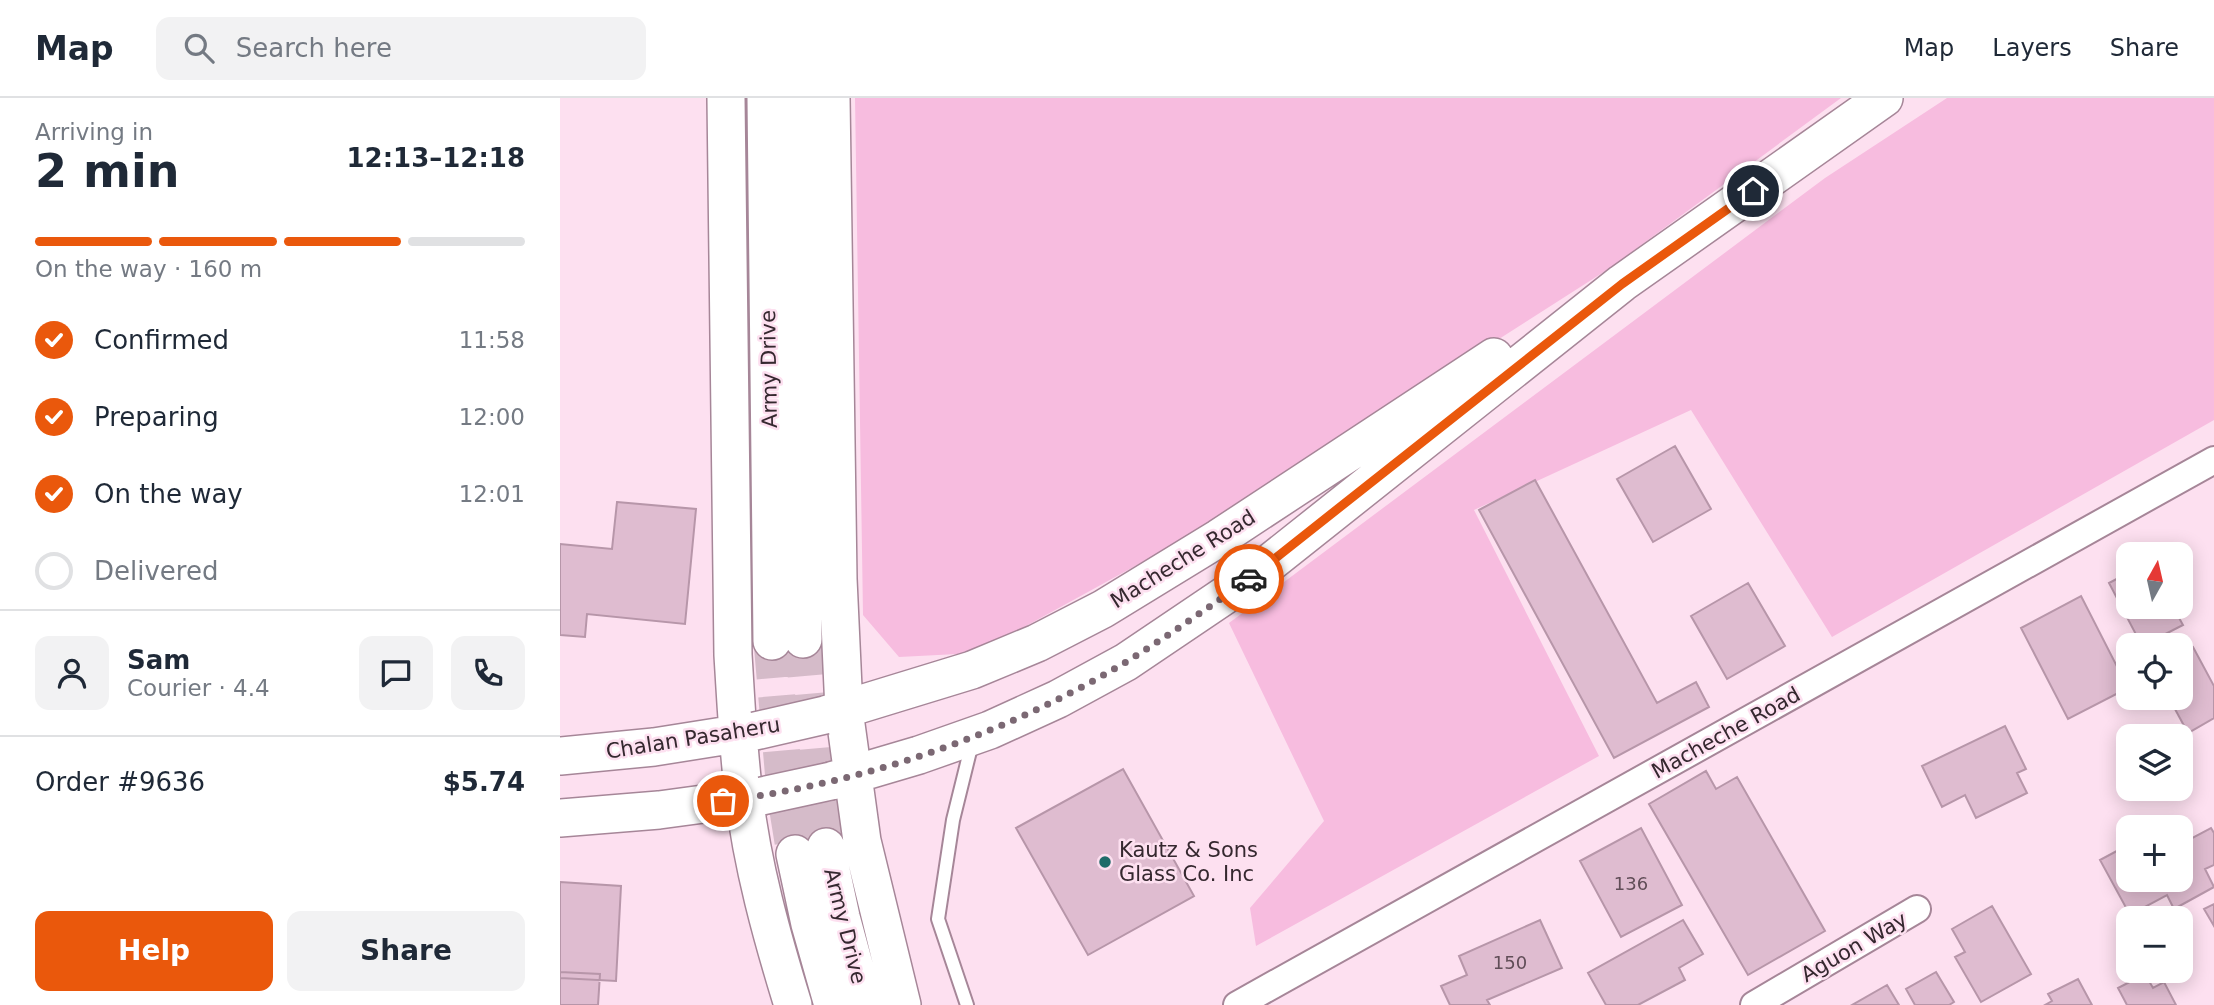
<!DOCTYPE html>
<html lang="en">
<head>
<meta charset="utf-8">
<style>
	body { margin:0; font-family:"DejaVu Sans",sans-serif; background:#f2f2f3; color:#1f2937; height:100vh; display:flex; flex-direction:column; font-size:26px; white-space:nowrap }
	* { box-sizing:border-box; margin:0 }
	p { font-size:23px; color:#747a83 }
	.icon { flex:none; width:38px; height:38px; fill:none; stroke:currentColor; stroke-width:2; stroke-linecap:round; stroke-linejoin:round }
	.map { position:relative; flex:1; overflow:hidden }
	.details { display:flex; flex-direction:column; background:#fff; width:560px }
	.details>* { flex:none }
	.needle { width:46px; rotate:8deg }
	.fabs { position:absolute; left:1556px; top:444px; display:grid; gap:14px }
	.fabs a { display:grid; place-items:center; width:77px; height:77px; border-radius:14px; background:#fff; box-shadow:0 4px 18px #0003; font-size:35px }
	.pin { position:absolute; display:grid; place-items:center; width:60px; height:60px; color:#fff; margin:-30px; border:4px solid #fff; border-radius:50%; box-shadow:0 2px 7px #0007 }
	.courier { position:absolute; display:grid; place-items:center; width:70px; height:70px; margin:-35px; border:5px solid #ea580c; border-radius:50%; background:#fff; color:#222; box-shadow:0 2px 9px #0007 }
	.head em { font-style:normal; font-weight:800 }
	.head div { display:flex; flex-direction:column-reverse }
	.head { display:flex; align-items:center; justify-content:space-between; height:119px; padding:0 35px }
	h1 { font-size:46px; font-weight:800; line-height:52px }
	.bar { display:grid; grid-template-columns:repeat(4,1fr); gap:10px 7px; align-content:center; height:84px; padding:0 35px }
	.bar i { height:9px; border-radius:5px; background:#e0e1e3 }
	.bar .on { background:#ea580c }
	.bar p { grid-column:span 4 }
	.line { display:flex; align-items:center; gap:18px; padding:0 35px; border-top:2px solid #e0e1e3 }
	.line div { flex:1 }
	.round { display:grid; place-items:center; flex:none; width:74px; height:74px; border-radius:14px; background:#f2f2f3 }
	ol { padding:0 35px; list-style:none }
	li { display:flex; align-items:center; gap:21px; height:77px }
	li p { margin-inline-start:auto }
	li .icon { padding:7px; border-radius:50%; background:#ea580c; color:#fff; stroke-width:4 }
	li:last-child { color:#747a83 }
	li i { width:38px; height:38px; border:4px solid #e0e1e3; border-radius:50% }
	.primary-button { display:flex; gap:14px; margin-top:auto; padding:14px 35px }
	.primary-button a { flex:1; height:80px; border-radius:14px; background:#ea580c; color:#fff; font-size:28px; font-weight:800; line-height:80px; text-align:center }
	.primary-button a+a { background:#f2f2f3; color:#1f2937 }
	header { display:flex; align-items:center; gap:42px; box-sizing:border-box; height:98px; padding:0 35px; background:#fff; border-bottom:2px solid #e0e1e3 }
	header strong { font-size:33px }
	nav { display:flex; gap:38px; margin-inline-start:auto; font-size:24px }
	.search { width:490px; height:63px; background:#f2f2f3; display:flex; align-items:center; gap:18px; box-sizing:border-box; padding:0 24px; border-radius:14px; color:#747a83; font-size:26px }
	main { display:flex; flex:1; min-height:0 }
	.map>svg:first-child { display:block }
	.green { fill:#f7bcdf }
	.building { fill:#dfbcd0; stroke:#b796a9; stroke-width:2 }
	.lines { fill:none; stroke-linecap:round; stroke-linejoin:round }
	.secondary-tunnel { stroke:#d5bbc9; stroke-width:37; stroke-dasharray:37 18; stroke-linecap:butt }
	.lane-casing { stroke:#a68698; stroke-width:16 }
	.street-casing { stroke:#a68698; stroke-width:30 }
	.secondary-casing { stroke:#a68698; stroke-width:40 }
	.lane { stroke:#fff; stroke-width:12 }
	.street { stroke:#fff; stroke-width:26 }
	.secondary { stroke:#fff; stroke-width:37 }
	.secondary-bridge-casing { stroke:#a68698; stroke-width:40; stroke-linecap:butt }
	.secondary-bridge { stroke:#fff; stroke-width:37 }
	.done { stroke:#7b6873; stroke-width:7; stroke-dasharray:0 12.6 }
	.route { stroke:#ea580c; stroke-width:9 }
	.poi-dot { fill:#1f6b69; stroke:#fde0f0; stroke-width:2.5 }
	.labels { text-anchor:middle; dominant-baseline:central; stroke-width:5; stroke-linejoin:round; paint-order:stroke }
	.number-label { font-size:18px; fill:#604d57 }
	.street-label { font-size:21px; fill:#35282f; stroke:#fde0f0 }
	.poi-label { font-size:21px; fill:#35282f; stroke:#fde0f0; text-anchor:start }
</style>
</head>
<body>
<header>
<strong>Map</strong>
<div class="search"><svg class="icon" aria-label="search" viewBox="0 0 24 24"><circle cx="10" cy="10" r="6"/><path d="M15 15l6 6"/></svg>Search here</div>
<nav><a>Map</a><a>Layers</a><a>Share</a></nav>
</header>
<main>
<section class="details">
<div class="head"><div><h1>2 min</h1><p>Arriving in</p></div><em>12:13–12:18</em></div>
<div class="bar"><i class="on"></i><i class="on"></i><i class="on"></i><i></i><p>On the way · 160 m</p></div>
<ol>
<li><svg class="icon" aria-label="check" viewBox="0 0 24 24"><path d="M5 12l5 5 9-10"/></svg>Confirmed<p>11:58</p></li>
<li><svg class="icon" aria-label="check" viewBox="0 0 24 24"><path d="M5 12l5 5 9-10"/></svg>Preparing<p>12:00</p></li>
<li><svg class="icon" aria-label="check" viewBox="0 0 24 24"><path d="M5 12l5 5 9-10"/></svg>On the way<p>12:01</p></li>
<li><i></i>Delivered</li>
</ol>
<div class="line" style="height:126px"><a class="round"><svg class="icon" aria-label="person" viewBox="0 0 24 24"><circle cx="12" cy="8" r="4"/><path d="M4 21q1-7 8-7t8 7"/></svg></a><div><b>Sam</b><p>Courier · 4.4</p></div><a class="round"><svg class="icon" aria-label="chat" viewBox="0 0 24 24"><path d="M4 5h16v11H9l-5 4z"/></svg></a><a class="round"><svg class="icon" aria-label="phone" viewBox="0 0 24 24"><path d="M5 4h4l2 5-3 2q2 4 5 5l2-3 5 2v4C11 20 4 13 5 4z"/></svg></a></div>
<div class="line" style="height:91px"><div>Order #9636</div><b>$5.74</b></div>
<div class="primary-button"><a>Help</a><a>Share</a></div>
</section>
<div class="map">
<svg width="1654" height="907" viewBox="0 0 1654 907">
	<rect width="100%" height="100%" fill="#fde0f0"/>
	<path class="green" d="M295 0H1281L1050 170 637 434 417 555 339 559 303 517Z
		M1387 0H1654V322L1272 539 1131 312 914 412 1039 658 696 848 690 810 764 723 669 525 1265 80Z"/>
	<path class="building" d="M1115 348 1151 411 1093 444 1057 381Z
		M975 382 1097 605 1136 584 1149 609 1054 660 919 412Z
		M57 404 136 411 125 526 27 516 25 539 0 537V446L52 451Z
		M1568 475V509H1613L1623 527 1582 548 1549 485Z
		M1188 485 1225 548 1167 581 1131 518Z
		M1521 498 1568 590 1508 621 1461 530Z
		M1633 549 1654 588V620L1628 635 1609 600H1620V556Z
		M1445 628 1466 671 1457 675 1467 695 1416 720 1405 697 1382 709 1362 668Z
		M563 671 634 798 528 857 456 730Z
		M1146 673 1156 691 1177 679 1265 833 1188 877 1089 706Z
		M1081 730 1122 807 1061 839 1020 763Z
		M1651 730 1654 735V767L1645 771 1654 789 1614 811 1607 797 1570 817 1540 762 1568 747V782H1620V740L1623 745Z
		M0 784 61 788 56 883 0 880Z
		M1654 806V828L1644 811Z
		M1432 808 1471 876 1421 904 1395 859 1405 854 1392 831Z
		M980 822 1002 870 927 902 930 907H890L881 888 907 877 899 858Z
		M1123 822 1143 856 1119 870 1125 882 1078 907H1046L1028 875Z
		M0 874 40 876 38 907H0Z
		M1376 874 1394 904 1389 907H1355L1346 891Z
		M1585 876 1593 890 1604 884 1616 907H1567L1558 890Z
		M1518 881 1532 907H1485L1492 903 1488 896Z
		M1327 887 1339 907H1292Z"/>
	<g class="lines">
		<path class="secondary-tunnel" d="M243 541 256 689 266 749
			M212 543 225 694 235 756"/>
		<g class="lane-casing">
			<path id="lane" d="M407 907 378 821 393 722 412 645"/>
		</g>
		<g class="street-casing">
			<path id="street" d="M677 907 1654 362
				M1194 907 1357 811"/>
		</g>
		<g class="secondary-casing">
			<path id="secondary" d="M166 0 173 557C176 604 178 651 184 697 192 767 212 839 233 907
				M206 0 212 543
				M238 0 243 541
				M271 0 278 481 284 612 302 743 342 907
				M265 617 412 572 477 545 543 511 659 440 934 259
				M0 658 94 649 195 633
				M271 683 359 657 430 632 498 601 566 564 692 479 1062 185 1324 0
				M0 720 99 712 202 698
				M266 749 281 819 305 907
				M235 756 250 826 273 907"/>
		</g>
		<use href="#lane" class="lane"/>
		<use href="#street" class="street"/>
		<use href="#secondary" class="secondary"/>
		<g class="secondary-bridge-casing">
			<path id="secondary-bridge" d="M195 633 265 617
				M202 698 271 683"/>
		</g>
		<use href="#secondary-bridge" class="secondary-bridge"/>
	</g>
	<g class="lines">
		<path class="done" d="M163 703C304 685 444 637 566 564 608 538 649 509 689 481"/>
		<path class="route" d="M689 481 1062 186 1193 93"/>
	</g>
	<circle class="poi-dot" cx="545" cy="764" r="7"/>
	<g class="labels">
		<g class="number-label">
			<text x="1071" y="785">136</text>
			<text x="950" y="864">150</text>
		</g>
		<g class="street-label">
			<text transform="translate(209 271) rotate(-91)">Army Drive</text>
			<text transform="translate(623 461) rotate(-32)">Macheche Road</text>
			<text transform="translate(1166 635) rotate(-29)">Macheche Road</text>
			<text transform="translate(133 640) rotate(-9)">Chalan Pasaheru</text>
			<text transform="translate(285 828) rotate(76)">Army Drive</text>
			<text transform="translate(1294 849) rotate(-30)">Aguon Way</text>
		</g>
		<g class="poi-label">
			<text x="559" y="752">Kautz &amp; Sons<tspan x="559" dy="24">Glass Co. Inc</tspan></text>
		</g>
	</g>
</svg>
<div class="fabs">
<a><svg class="needle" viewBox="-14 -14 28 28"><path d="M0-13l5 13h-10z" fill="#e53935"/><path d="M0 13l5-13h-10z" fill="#747a83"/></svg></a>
<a><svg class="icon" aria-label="locate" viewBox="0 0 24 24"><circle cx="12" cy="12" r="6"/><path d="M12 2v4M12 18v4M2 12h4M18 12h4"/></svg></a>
<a><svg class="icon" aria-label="layers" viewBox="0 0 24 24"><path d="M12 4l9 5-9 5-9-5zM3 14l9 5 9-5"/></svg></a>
<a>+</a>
<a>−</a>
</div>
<div class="pin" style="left:163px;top:703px;background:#ea580c"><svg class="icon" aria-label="bag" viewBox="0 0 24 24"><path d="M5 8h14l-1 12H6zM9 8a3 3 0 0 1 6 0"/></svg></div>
<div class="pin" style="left:1193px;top:93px;background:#1f2937"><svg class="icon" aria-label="home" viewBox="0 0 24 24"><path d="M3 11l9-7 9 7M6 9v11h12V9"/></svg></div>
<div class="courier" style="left:689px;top:481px"><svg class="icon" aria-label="car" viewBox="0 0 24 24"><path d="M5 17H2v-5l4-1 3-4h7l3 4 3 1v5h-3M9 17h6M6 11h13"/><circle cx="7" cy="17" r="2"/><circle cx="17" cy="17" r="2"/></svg></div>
</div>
</main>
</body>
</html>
